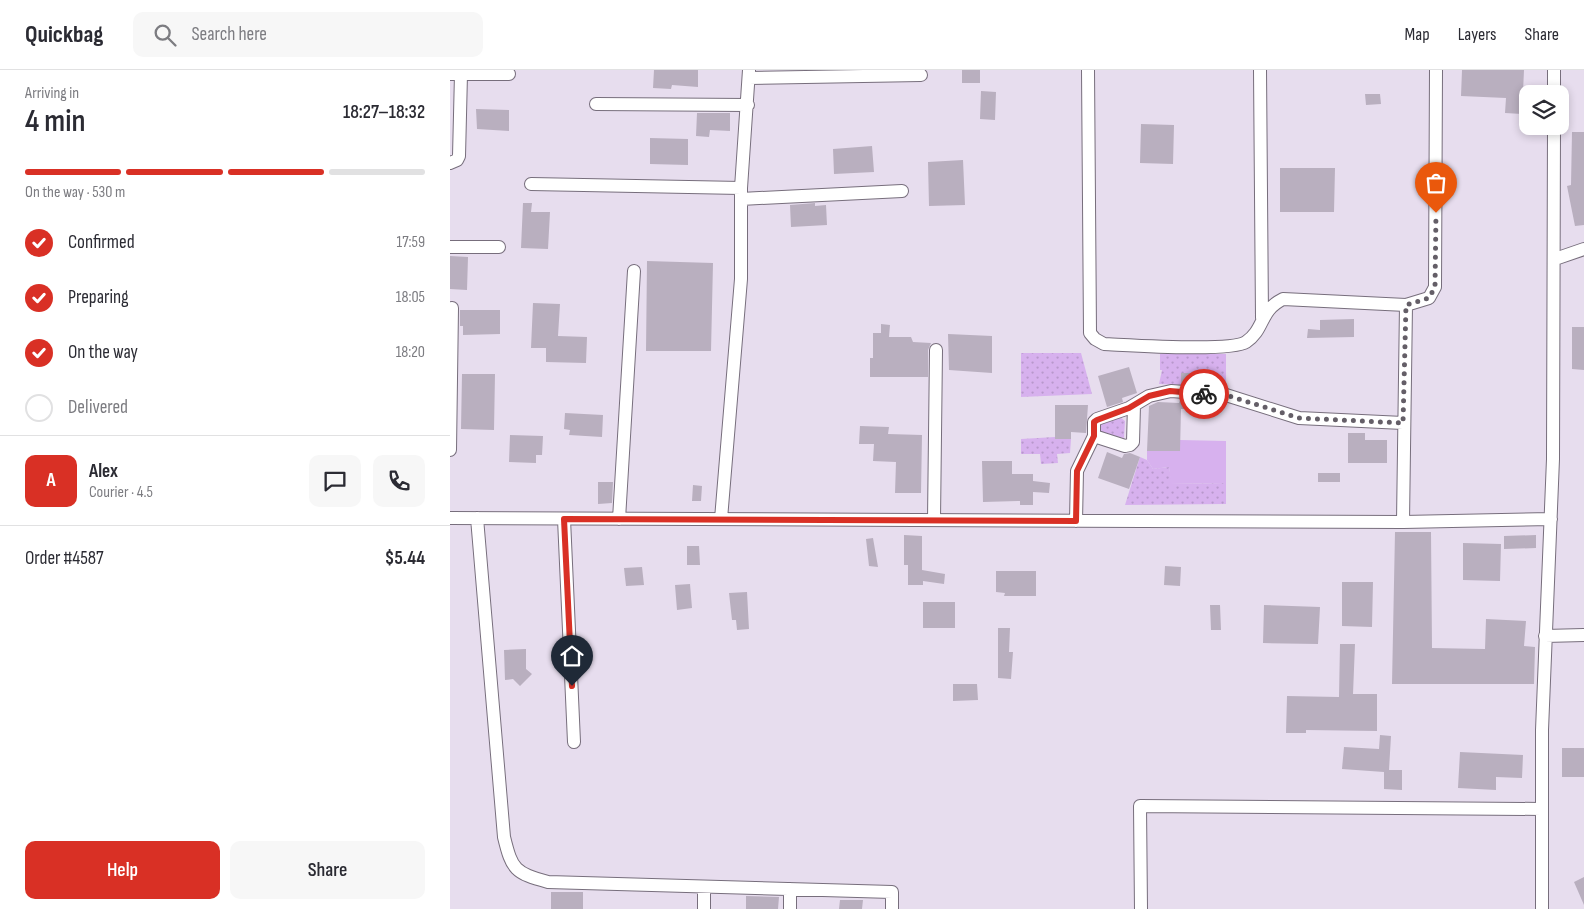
<!DOCTYPE html>
<html lang="en">
<head>
<meta charset="utf-8">
<style>
	body { margin:0; font-family:"Sofia Sans Condensed",sans-serif; background:#f7f7f7; color:#2b2b33; height:100vh; display:flex; flex-direction:column; font-size:19px; white-space:nowrap }
	* { box-sizing:border-box; margin:0 }
	p { font-size:16px; color:#7c7c81 }
	.icon { flex:none; width:28px; height:28px; fill:none; stroke:currentColor; stroke-width:2; stroke-linecap:round; stroke-linejoin:round }
	.map { position:relative; flex:1; overflow:hidden }
	.side { display:flex; flex-direction:column; background:#fff; width:450px }
	.side>* { flex:none }
	.fabs { position:absolute; left:1069px; top:15px; display:grid; gap:10px }
	.fabs a { display:grid; place-items:center; width:50px; height:50px; border-radius:10px; background:#fff; box-shadow:0 2px 8px #0003; font-size:25px }
	.pin { position:absolute; display:grid; place-items:center; width:42px; height:42px; color:#fff; margin:-51px -21px; border-radius:50% 50% 50% 0; rotate:-45deg; box-shadow:0 0 5px #0007 }
	.pin .icon { rotate:45deg }
	.courier { position:absolute; display:grid; place-items:center; width:50px; height:50px; margin:-25px; border:4px solid #d93025; border-radius:50%; background:#fff; color:#222; box-shadow:0 1px 6px #0007 }
	.summary em { font-style:normal; font-weight:600 }
	.summary div { display:flex; flex-direction:column-reverse }
	.summary { display:flex; align-items:center; justify-content:space-between; height:85px; padding:0 25px }
	h1 { font-size:32px; font-weight:600; line-height:38px }
	.bar { display:grid; grid-template-columns:repeat(4,1fr); gap:8px 5px; align-content:center; height:60px; padding:0 25px }
	.bar i { height:6px; border-radius:4px; background:#e1e1e2 }
	.bar .selected { background:#d93025 }
	.bar p { grid-column:span 4 }
	.line { display:flex; align-items:center; gap:12px; padding:0 25px; border-top:1px solid #e1e1e2 }
	.line div { flex:1 }
	.round { display:grid; place-items:center; flex:none; width:52px; height:52px; border-radius:10px; background:#f7f7f7 }
	ol { padding:0 25px; list-style:none }
	li { display:flex; align-items:center; gap:15px; height:55px }
	li p { margin-inline-start:auto }
	li .icon { padding:5px; border-radius:50%; background:#d93025; color:#fff; stroke-width:4 }
	li:last-child { color:#7c7c81 }
	li i { width:28px; height:28px; border:2px solid #e1e1e2; border-radius:50% }
	.cta { display:flex; gap:10px; margin-top:auto; padding:10px 25px }
	.cta a { flex:1; height:58px; border-radius:10px; background:#d93025; color:#fff; font-size:20px; font-weight:600; line-height:58px; text-align:center }
	.cta a+a { background:#f7f7f7; color:#2b2b33 }
	header { display:flex; align-items:center; gap:30px; box-sizing:border-box; height:70px; padding:0 25px; background:#fff; border-bottom:1px solid #e1e1e2 }
	header strong { font-size:24px }
	nav { display:flex; gap:28px; margin-inline-start:auto; font-size:18px }
	.search { width:350px; height:45px; background:#f7f7f7; display:flex; align-items:center; gap:12px; box-sizing:border-box; padding:0 18px; border-radius:10px; color:#7c7c81; font-size:19px }
	main { display:flex; flex:1; min-height:0 }
	.map>svg:first-child { display:block }
	.grass { fill:url(#grass-dots) }
	.park { fill:#d7b1ee }
	.building { fill:#b9afbf }
	.lines { fill:none; stroke-linecap:round; stroke-linejoin:round }
	.minor-casing { stroke:#776e7c; stroke-width:14 }
	.minor { stroke:#fff; stroke-width:12 }
	.done { stroke:#645e67; stroke-width:5; stroke-dasharray:0 9 }
	.route { stroke:#d93025; stroke-width:6 }
</style>
</head>
<body>
<header>
<strong>Quickbag</strong>
<div class="search"><svg class="icon" aria-label="search" viewBox="0 0 24 24"><circle cx="10" cy="10" r="6"/><path d="M15 15l6 6"/></svg>Search here</div>
<nav><a>Map</a><a>Layers</a><a>Share</a></nav>
</header>
<main>
<section class="side">
<div class="summary"><div><h1>4 min</h1><p>Arriving in</p></div><em>18:27–18:32</em></div>
<div class="bar"><i class="selected"></i><i class="selected"></i><i class="selected"></i><i></i><p>On the way · 530 m</p></div>
<ol>
<li><svg class="icon" aria-label="check" viewBox="0 0 24 24"><path d="M5 12l5 5 9-10"/></svg>Confirmed<p>17:59</p></li>
<li><svg class="icon" aria-label="check" viewBox="0 0 24 24"><path d="M5 12l5 5 9-10"/></svg>Preparing<p>18:05</p></li>
<li><svg class="icon" aria-label="check" viewBox="0 0 24 24"><path d="M5 12l5 5 9-10"/></svg>On the way<p>18:20</p></li>
<li><i></i>Delivered</li>
</ol>
<div class="line" style="height:90px"><b class="round" style="background:#d93025;color:#fff">A</b><div><b>Alex</b><p>Courier · 4.5</p></div><a class="round"><svg class="icon" aria-label="chat" viewBox="0 0 24 24"><path d="M4 5h16v11H9l-5 4z"/></svg></a><a class="round"><svg class="icon" aria-label="phone" viewBox="0 0 24 24"><path d="M5 4h4l2 5-3 2q2 4 5 5l2-3 5 2v4C11 20 4 13 5 4z"/></svg></a></div>
<div class="line" style="height:65px"><div>Order #4587</div><b>$5.44</b></div>
<div class="cta"><a>Help</a><a>Share</a></div>
</section>
<div class="map">
<svg width="1134" height="839" viewBox="0 0 1134 839">
	<defs>
		<pattern id="grass-dots" width="8" height="8" patternUnits="userSpaceOnUse" patternTransform="scale(1.25)"><rect width="8" height="8" fill="#d7b1ee"/><path d="M2 2h.1M6 6h.1" fill="none" stroke="#b898cc" stroke-width="1.8" stroke-linecap="round"/></pattern>
	</defs>
	<rect width="100%" height="100%" fill="#e7ddee"/>
	<path class="grass" d="M571 283H631L642 324 571 327Z
		M710 284H776V314L752 315V303H731V315L709 314 712 300H710Z
		M670 347 675 351 674 368 650 362V355Z
		M605 367V369H621L620 383 607 384 608 393 591 394 590 384H571V369Z
		M690 387 697 390 703 399 719 397 722 414 776 413V434L675 435Z"/>
	<path class="park" d="M730 370 776 371V413L721 414 719 397 703 399 697 390V381H730Z"/>
	<path class="building" d="M204 0H248V17L222 15 221 19 203 18Z
		M512 0H530V13H512Z
		M1012 0H1074L1072 44 1055 43 1056 28 1011 26Z
		M531 21 546 22 545 50 530 49Z
		M915 24H930L931 34 916 35Z
		M26 39 59 40V61L27 59Z
		M247 43H280V61L260 60 259 67 246 66Z
		M691 54 724 55 723 94 690 93Z
		M1122 62H1134V155L1125 156 1117 116 1121 115Z
		M200 68 238 69V95L200 94Z
		M422 76 424 102 384 104 383 79Z
		M513 90 515 135 479 136 478 92Z
		M830 98H885L884 142H830Z
		M73 133H82L81 142H100L98 179 71 178Z
		M365 133V136L376 135 377 155 341 157 340 135Z
		M0 186 18 187 17 220 0 219Z
		M197 191 263 193 261 281H196Z
		M83 233 110 234 108 266 137 267 136 293 96 292V278H81Z
		M10 240H50V264L13 265V256H10Z
		M904 249V267L857 268 858 259 870 260V250Z
		M431 254 440 255 439 267H461L463 272 481 273 478 280V307H420V288H423V263H431Z
		M1122 257H1134V300L1122 299Z
		M498 264 542 266V303L499 300Z
		M679 297 687 323 672 328 673 332 657 337 648 306Z
		M731 303H752V315L731 314Z
		M12 304H45L44 360 11 359Z
		M730 330 751 331V339H731L730 381H697L699 336 708 332 729 333Z
		M605 335H638L636 363 621 362V369H605Z
		M115 343 153 345 152 367 119 365 120 360 114 359Z
		M410 356 439 357 438 364 472 365 471 423H445L446 392 423 391 424 374H409Z
		M898 363H915V370H937V393H898Z
		M60 365 93 366 92 385H86V393L59 392Z
		M657 382 672 388 674 384 680 383 690 387 679 419 648 408Z
		M532 391H562V404H583V411L600 413 599 423 583 422V435H570V431L533 432Z
		M868 403H890V412H868Z
		M148 412H163L162 433 148 434Z
		M243 415 252 416 251 431H242Z
		M945 462H981L982 578 1035 579 1036 549 1076 551 1074 576 1085 577 1084 614H942Z
		M454 465 472 466V500L495 504 494 514 473 511V515H458V495H454Z
		M1086 465V478L1054 479V466Z
		M423 468 428 497 419 496 416 469Z
		M1013 473 1051 474 1050 511 1013 510Z
		M237 476H249L250 495H237Z
		M715 496 731 497 730 516 714 515Z
		M192 497 194 515 176 516 174 498Z
		M546 501H586V526H554L555 523 546 522Z
		M892 512H923L922 557 892 556Z
		M240 514 242 538 227 540 225 515Z
		M297 522 299 559 287 560 286 550H282L279 523Z
		M473 532H505V558H473Z
		M760 535H770L771 560H761Z
		M814 535 870 537 868 574 813 573Z
		M548 558H560L559 582H563L561 609 548 608Z
		M890 574H905L903 624H927V661L856 660V663H836L837 626 889 627Z
		M76 579V599L82 604 70 616 63 609 55 610 54 580Z
		M503 614H527L528 630 503 631Z
		M930 665 941 666 939 700H952V720L934 719V702L892 699 894 677 929 679Z
		M1112 678H1134V707H1112Z
		M1010 682 1073 685 1072 708 1046 707V720L1008 718Z
		M1134 807V835L1124 812Z
		M101 822H133V839H101Z
		M296 826 329 827 328 839H296Z
		M390 830H413L412 839H389Z"/>
	<g class="lines">
		<g class="minor-casing">
			<path id="minor" d="M638 0 640 263 645 269 654 274C678 275 781 282 796 272 815 259 809 241 833 229L956 235 979 228 985 217 986 0
				M810 0 812 248
				M1104 0V24
				M0 4H59
				M299 8 471 5
				M146 34 298 35
				M0 93 7 90 9 86 11 4
				M81 114 291 118
				M291 129 452 121
				M0 177H49
				M1105 189 1134 179
				M684 335 683 372 680 375 675 376 644 366V352L647 349 679 338 699 326 721 321 776 325 849 348 953 353
				M0 380 2 238
				M0 448 953 452 1101 449
				M27 448 54 767C62 800 65 803 98 812L442 822V839
				M114 449 124 672
				M169 449 184 201
				M271 449 291 209V118L299 0
				M484 450 486 280
				M626 451 627 401 644 366
				M953 452 956 235
				M1095 566 1134 565
				M254 839V817
				M340 839V819
				M691 839 690 736 1091 739
				M1092 839V660L1103 389 1104 56"/>
		</g>
		<use href="#minor" class="minor"/>
	</g>
	<g class="lines">
		<path class="done" d="M754 324 776 325 849 348 953 353 956 235 979 228 985 217 986 143"/>
		<path class="route" d="M122 616 114 449 626 451 627 401 644 366V352L647 350 679 338 699 326 720 321 754 324"/>
	</g>
</svg>
<div class="fabs">
<a><svg class="icon" aria-label="layers" viewBox="0 0 24 24"><path d="M12 4l9 5-9 5-9-5zM3 14l9 5 9-5"/></svg></a>
</div>
<div class="pin" style="left:986px;top:143px;background:#ea580c"><svg class="icon" aria-label="bag" viewBox="0 0 24 24"><path d="M5 8h14l-1 12H6zM9 8a3 3 0 0 1 6 0"/></svg></div>
<div class="pin" style="left:122px;top:616px;background:#1f2937"><svg class="icon" aria-label="home" viewBox="0 0 24 24"><path d="M3 11l9-7 9 7M6 9v11h12V9"/></svg></div>
<div class="courier" style="left:754px;top:324px"><svg class="icon" aria-label="bike" viewBox="0 0 24 24"><circle cx="6" cy="16" r="4"/><circle cx="18" cy="16" r="4"/><path d="M6 16l4-8h5l3 8M10 8l3 8H6M13 5h3"/></svg></div>
</div>
</main>
</body>
</html>
